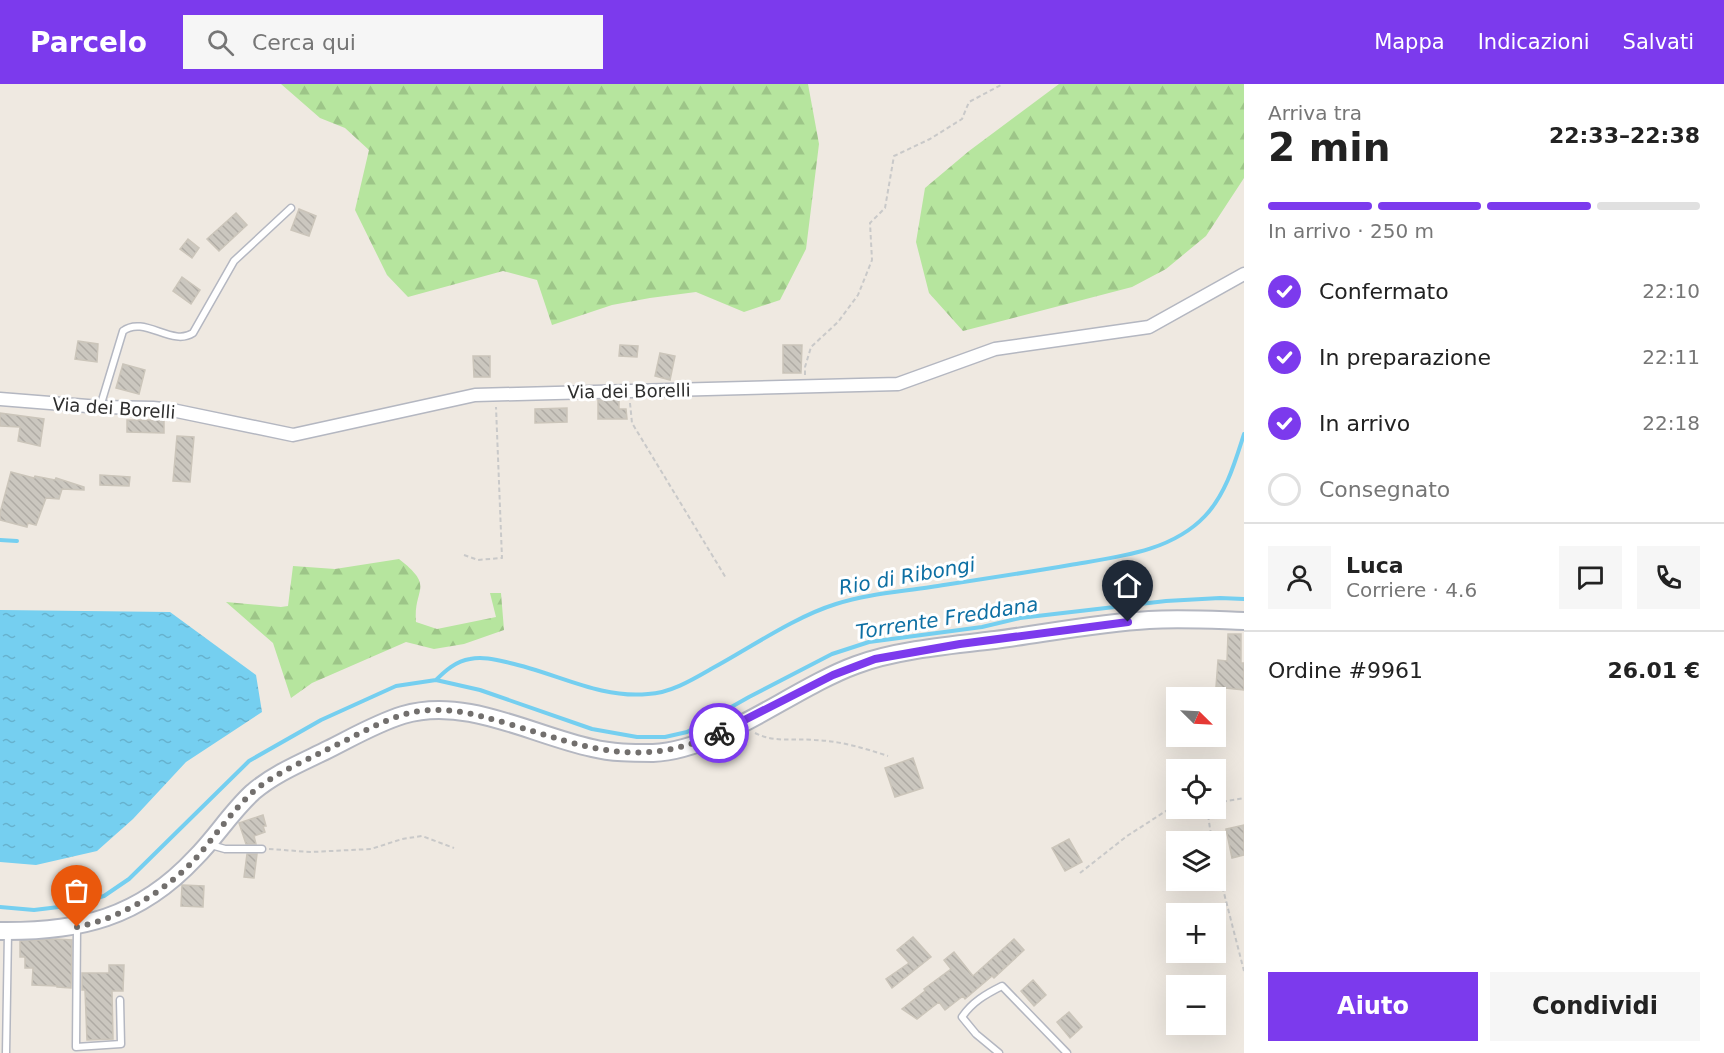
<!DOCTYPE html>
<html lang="it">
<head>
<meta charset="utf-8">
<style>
	body { margin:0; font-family:"DejaVu Sans",sans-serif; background:#f6f6f6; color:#222; height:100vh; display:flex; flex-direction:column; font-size:22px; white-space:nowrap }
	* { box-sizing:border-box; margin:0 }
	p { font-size:20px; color:#767676 }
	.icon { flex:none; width:33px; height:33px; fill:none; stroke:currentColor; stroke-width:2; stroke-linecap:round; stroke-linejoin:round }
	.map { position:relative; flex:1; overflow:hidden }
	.details { display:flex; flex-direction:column; background:#fff; width:480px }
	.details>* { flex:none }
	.needle { width:39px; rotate:114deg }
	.fabs { position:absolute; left:1166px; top:603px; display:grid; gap:12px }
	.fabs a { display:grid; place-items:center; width:60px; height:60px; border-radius:0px; background:#fff; box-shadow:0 6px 24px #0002; font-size:30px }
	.pin { position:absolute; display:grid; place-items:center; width:51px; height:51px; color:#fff; margin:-62px -26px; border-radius:50% 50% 50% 0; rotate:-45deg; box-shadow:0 0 6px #0007 }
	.pin .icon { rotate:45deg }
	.courier { position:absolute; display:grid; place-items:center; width:60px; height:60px; margin:-30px; border:4px solid #7c3aed; border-radius:50%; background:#fff; color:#222; box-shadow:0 2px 8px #0007 }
	.head em { font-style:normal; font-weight:700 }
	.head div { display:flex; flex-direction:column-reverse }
	.head { display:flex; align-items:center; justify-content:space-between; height:102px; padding:0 24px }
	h1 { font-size:39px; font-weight:700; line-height:45px }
	.bar { display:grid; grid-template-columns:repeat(4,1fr); gap:9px 6px; align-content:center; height:72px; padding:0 24px }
	.bar i { height:8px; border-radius:4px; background:#e0e0e0 }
	.bar .current { background:#7c3aed }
	.bar p { grid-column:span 4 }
	.line { display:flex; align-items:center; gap:15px; padding:0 24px; border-top:2px solid #e0e0e0 }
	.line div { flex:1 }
	.round { display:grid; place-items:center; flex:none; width:63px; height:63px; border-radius:0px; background:#f6f6f6 }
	ol { padding:0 24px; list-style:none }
	li { display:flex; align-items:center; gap:18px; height:66px }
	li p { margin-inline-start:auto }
	li .icon { padding:6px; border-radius:50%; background:#7c3aed; color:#fff; stroke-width:4 }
	li:last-child { color:#767676 }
	li i { width:33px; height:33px; border:3px solid #e0e0e0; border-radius:50% }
	.button { display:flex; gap:12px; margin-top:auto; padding:12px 24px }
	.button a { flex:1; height:69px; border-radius:0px; background:#7c3aed; color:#fff; font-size:24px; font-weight:700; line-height:69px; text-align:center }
	.button a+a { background:#f6f6f6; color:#222 }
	header { display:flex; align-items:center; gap:36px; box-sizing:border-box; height:84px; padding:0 30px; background:#7c3aed; color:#fff }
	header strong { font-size:28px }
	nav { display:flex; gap:33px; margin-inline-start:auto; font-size:21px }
	.search { width:420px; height:54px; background:#f6f6f6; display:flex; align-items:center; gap:15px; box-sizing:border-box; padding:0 21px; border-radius:0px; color:#767676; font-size:22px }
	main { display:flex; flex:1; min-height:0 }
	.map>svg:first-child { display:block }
	.forest { fill:url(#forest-firs) }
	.water { fill:url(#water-ripples) }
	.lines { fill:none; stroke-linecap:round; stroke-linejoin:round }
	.stream { stroke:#75cff0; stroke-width:4 }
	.building { fill:url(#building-back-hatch); stroke:#cbc5ba; stroke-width:1.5 }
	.lane-casing { stroke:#b4b7c1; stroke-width:9 }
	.street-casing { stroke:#b4b7c1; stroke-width:15 }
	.secondary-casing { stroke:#b4b7c1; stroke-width:20 }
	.path { stroke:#c9c9c9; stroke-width:2; stroke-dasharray:4.5 3; stroke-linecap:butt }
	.lane { stroke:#fff; stroke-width:6 }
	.street { stroke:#fff; stroke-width:12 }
	.secondary { stroke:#fff; stroke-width:16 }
	.done { stroke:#726f6d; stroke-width:6; stroke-dasharray:0 10.8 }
	.route { stroke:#7c3aed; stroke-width:8 }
	.labels { text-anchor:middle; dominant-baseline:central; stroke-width:6; stroke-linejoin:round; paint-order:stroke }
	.street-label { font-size:18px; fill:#2e2e2e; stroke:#fff }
	.water-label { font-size:20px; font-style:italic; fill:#0d6fa3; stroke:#fff }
</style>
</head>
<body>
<header>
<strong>Parcelo</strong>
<div class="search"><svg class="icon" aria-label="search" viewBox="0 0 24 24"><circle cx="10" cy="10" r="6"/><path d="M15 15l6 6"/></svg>Cerca qui</div>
<nav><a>Mappa</a><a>Indicazioni</a><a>Salvati</a></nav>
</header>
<main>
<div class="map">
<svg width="1244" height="969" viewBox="0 0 1244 969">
	<defs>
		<pattern id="forest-firs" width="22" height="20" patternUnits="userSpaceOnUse" patternTransform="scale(1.5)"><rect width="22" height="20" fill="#b6e59e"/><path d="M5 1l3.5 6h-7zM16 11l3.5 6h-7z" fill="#9dc588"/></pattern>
		<pattern id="water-ripples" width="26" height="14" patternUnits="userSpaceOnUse" patternTransform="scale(1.5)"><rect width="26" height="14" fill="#75cff0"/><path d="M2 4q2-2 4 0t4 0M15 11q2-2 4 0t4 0" fill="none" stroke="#66b2ce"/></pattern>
		<pattern id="building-back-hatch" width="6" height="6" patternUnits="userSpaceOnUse" patternTransform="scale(1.5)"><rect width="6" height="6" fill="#cbc7bf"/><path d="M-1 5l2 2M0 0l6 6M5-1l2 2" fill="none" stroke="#afaba4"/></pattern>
	</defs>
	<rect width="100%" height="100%" fill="#efe9e1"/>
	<path class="forest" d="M281 0H808L819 60 806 165 780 216 744 228 696 208 650 214 612 221 552 241 537 196 503 187 408 213 387 191 355 126 369 66 345 44 320 34Z
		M1059 0H1244V94L1206 152 1166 185 1132 203 963 247 929 209 916 158 925 104 969 67Z
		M399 475C436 504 413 503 416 538L437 545 496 533 490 509H501L504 546 464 560 434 565 406 558 312 599 291 614 273 559 226 518 281 523 288 522 293 482 335 485Z"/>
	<path class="water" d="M0 526 170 528 256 591 262 628 186 678 133 735 97 767 36 781 0 778Z"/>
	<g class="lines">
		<path class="stream" d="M0 456 17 457
			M436 596C445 587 456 577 470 575 483 572 497 576 510 579 556 589 600 615 648 610 670 609 692 596 711 585 750 564 794 533 836 520 867 510 899 508 931 503 977 496 1024 489 1070 481 1117 473 1171 468 1205 432 1226 410 1235 378 1244 350
			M0 823 34 826 67 822 104 812 129 795 249 677 321 636 396 602 436 596 480 606 592 645 637 653H665L687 648 749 613 832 570 869 558 982 543 1020 534 1166 517 1220 514 1244 515"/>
	</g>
	<path class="building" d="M299 125 316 132 309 152 291 146Z
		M236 129 247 141 219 167 207 155Z
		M188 155 199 164 192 174 180 165Z
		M182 193 200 206 191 220 173 207Z
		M78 257 98 260 97 278 75 275Z
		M620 261 638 262 637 273 619 272Z
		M783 261H802L801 289H783Z
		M660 269 675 272 670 296 655 292Z
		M473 272H490V293H474Z
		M123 280 145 286 139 310 116 304Z
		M619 315V325H626L627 335H598V316Z
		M567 324V338L535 339V325Z
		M0 329 44 335 40 362 18 357 20 343 0 342Z
		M127 336H164V349L127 348Z
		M177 352 194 353 190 398 173 397Z
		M11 388 34 394 35 392 55 396 56 394 84 403V406L62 405 59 415 46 414 36 441 28 439 27 443 0 436V429Z
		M100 391 130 393 129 402 100 401Z
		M1228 550H1241V579H1244V606L1216 603 1218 576 1227 577Z
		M913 674 923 704 895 713 885 684Z
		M263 731 266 742H263L265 748 254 752 256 760H246L239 739Z
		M1244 741V771L1232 774 1226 745Z
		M1069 755 1082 778 1065 787 1052 764Z
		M247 770H257L254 794 244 793Z
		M182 801 204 802 203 823 181 822Z
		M913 853 931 873 892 904 886 895 909 879 897 866Z
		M56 855 72 856 71 904 57 903V902L32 901 33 884H25V873H20V857Z
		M1014 855 1024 866 994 894 992 892 965 915 963 912 945 926 939 918 917 935 902 925 925 907 924 905 951 885 944 876 954 868 973 892Z
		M109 881H124L123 907H112L113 955 87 956 85 906H82V889H109Z
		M1033 896 1046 911 1034 922 1021 907Z
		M1069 928 1082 943 1070 954 1057 938Z"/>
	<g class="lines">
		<g class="lane-casing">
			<path id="lane" d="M100 323 123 247C144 231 172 263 193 249L234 177 291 124
				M211 761 225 765H262
				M77 843 76 963 121 960 120 916
				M6 969 8 848
				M999 969 976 950 962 933C972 918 986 910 1002 902L1067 969"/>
		</g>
		<g class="street-casing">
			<path id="street" d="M0 315 100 323 153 324 172 326 293 351 475 311 898 300 995 265 1149 243 1244 190"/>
		</g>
		<g class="secondary-casing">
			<path id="secondary" d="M0 847C79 848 139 834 195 774 216 753 231 728 253 708 275 689 303 678 329 665 353 653 377 639 403 631 465 612 532 651 592 664 612 669 633 669 653 669 720 666 793 604 856 581 896 566 953 561 995 556 1047 549 1098 539 1149 536 1181 534 1213 536 1244 537"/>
		</g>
		<path class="path" d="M805 291V283L811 263 838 238 858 211 872 176 870 139 885 124 894 72 930 55 962 35 969 18 1003 0
			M630 319 632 339 726 494
			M464 471 478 476 502 474 496 323
			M755 649C775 659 793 654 815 656 840 657 864 664 888 672
			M1215 719 1244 714
			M1207 724 1212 758
			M269 765 311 768 371 765 402 755 422 752 454 764
			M1215 774 1244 887
			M1080 789 1127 752 1169 725 1176 724"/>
		<use href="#lane" class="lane"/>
		<use href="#street" class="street"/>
		<use href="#secondary" class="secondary"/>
	</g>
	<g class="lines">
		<path class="done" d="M77 843C122 834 167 806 197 773 216 751 232 727 253 708 275 689 303 678 328 665 352 654 377 639 402 631 440 620 472 629 509 640 586 663 640 686 719 649"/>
		<path class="route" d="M719 649 833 591 875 575 960 560 1128 538"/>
	</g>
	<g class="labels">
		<g class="street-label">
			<text transform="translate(629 307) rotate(-1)">Via dei Borelli</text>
			<text transform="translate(114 324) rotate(4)">Via dei Borelli</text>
		</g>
		<g class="water-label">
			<text transform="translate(907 492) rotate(-10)">Rio di Ribongi</text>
			<text transform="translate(947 534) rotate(-9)">Torrente Freddana</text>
		</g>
	</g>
</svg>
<div class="fabs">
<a><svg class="needle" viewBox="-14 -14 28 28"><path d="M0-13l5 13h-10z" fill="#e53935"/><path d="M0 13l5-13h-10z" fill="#767676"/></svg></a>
<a><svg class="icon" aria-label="locate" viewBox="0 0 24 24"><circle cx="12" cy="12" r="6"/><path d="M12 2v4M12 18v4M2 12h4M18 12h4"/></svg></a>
<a><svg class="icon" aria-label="layers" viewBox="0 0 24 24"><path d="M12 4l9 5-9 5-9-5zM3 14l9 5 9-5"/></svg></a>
<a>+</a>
<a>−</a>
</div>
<div class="pin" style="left:77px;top:843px;background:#ea580c"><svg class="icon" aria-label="bag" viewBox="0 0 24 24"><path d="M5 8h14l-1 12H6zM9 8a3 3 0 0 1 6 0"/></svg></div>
<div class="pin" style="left:1128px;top:538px;background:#1f2937"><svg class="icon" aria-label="home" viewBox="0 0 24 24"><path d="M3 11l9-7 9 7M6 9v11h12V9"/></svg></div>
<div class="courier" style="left:719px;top:649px"><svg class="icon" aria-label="bike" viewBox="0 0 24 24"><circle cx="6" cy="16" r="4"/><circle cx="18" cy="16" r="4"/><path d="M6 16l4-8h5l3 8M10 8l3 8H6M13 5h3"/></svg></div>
</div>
<section class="details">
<div class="head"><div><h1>2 min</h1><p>Arriva tra</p></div><em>22:33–22:38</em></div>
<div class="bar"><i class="current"></i><i class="current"></i><i class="current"></i><i></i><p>In arrivo · 250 m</p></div>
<ol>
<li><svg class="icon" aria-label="check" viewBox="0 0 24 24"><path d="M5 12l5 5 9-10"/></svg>Confermato<p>22:10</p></li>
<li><svg class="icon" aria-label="check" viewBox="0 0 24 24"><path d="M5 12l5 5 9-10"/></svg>In preparazione<p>22:11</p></li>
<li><svg class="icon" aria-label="check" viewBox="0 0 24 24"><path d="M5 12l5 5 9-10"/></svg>In arrivo<p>22:18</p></li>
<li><i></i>Consegnato</li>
</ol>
<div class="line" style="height:108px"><a class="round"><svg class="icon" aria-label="person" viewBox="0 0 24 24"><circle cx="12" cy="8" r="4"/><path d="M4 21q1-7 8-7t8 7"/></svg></a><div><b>Luca</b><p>Corriere · 4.6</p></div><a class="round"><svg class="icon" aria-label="chat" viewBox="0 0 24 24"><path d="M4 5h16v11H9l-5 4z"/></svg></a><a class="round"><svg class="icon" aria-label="phone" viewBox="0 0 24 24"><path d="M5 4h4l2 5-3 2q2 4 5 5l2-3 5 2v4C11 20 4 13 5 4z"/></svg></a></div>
<div class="line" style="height:78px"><div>Ordine #9961</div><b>26.01 €</b></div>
<div class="button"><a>Aiuto</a><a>Condividi</a></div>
</section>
</main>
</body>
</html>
